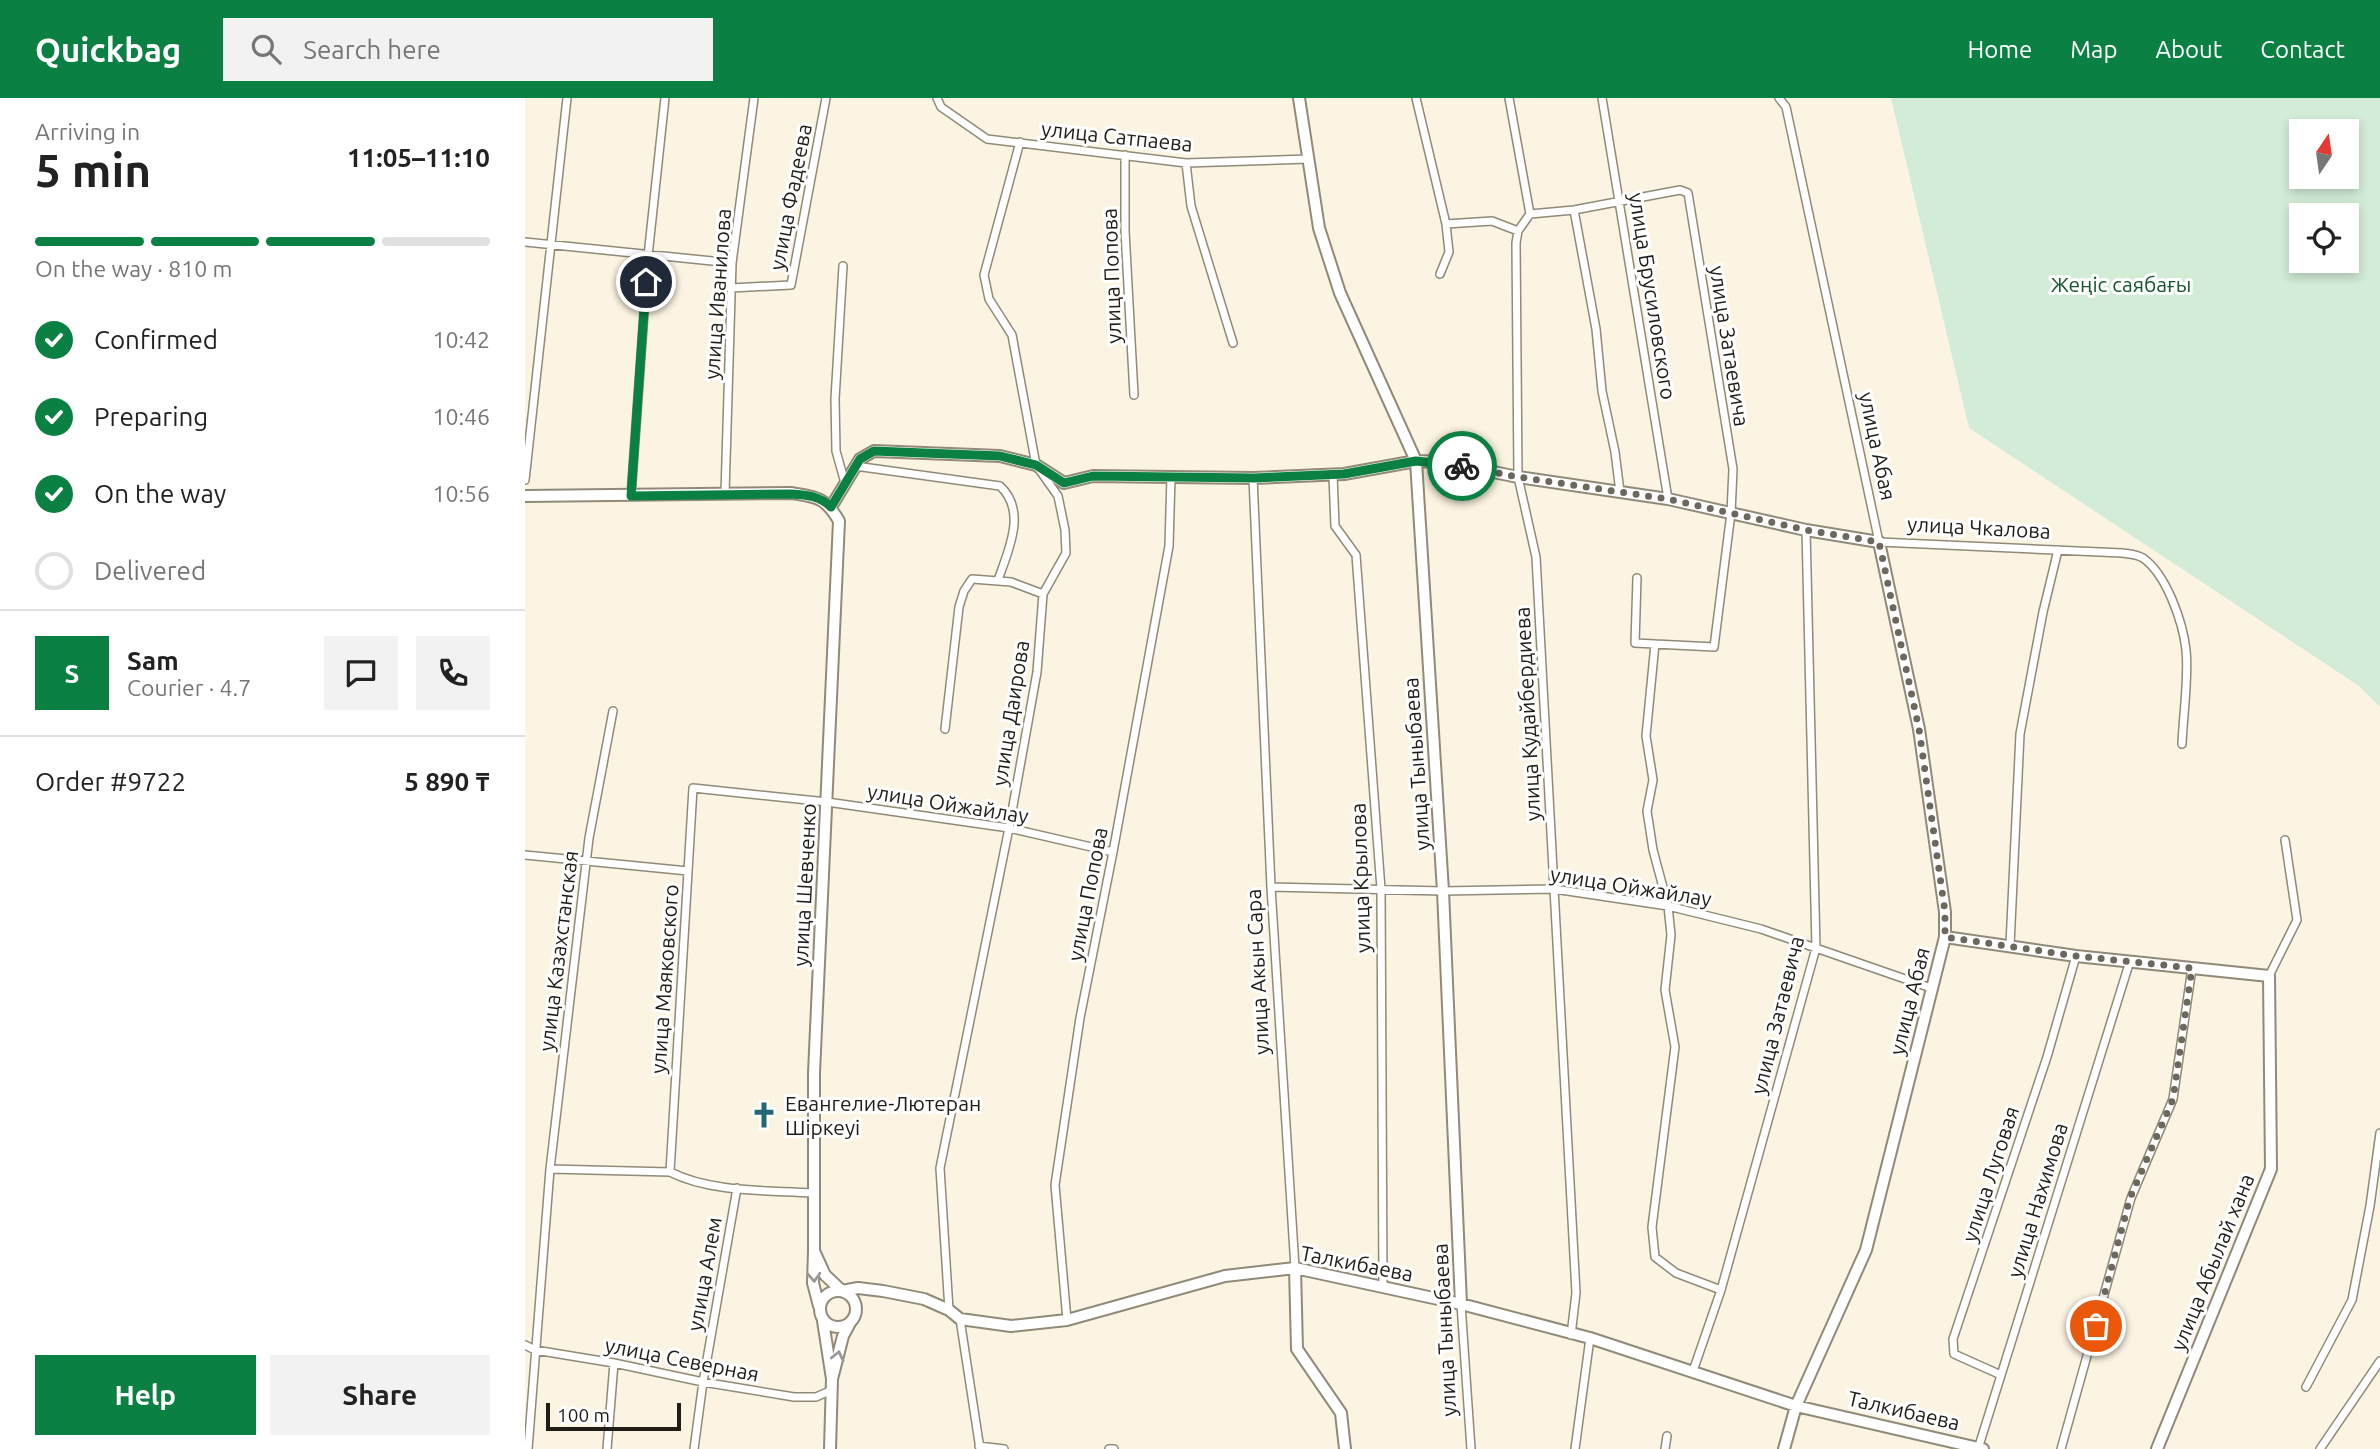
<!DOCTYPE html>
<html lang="en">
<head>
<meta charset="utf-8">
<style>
	body { margin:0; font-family:Ubuntu,sans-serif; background:#f2f2f2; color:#222; height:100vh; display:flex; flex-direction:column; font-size:26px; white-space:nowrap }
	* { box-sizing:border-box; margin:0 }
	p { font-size:23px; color:#767676 }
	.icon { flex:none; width:38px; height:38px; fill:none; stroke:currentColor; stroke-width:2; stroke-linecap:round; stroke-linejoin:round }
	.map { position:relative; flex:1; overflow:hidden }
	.details { display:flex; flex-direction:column; background:#fff; width:525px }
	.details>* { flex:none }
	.needle { width:46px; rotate:13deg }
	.buttons { position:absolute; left:1764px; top:21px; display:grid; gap:14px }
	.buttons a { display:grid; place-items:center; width:70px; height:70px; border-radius:0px; background:#fff; box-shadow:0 4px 10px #0003; font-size:35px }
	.scale { position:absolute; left:21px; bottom:18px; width:135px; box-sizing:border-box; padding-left:7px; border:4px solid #201d17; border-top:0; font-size:19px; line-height:24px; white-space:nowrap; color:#201d17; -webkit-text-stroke:5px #fff; paint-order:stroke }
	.pin { position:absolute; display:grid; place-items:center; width:60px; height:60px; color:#fff; margin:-30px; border:4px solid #fff; border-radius:50%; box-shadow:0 2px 7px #0007 }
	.courier { position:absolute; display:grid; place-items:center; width:70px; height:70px; margin:-35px; border:5px solid #0b8043; border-radius:50%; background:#fff; color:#222; box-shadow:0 2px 9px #0007 }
	.overview em { font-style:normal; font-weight:600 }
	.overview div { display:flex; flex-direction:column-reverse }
	.overview { display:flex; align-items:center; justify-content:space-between; height:119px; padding:0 35px }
	h1 { font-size:46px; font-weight:600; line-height:52px }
	.bar { display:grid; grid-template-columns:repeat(4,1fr); gap:10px 7px; align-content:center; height:84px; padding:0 35px }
	.bar i { height:9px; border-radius:5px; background:#e0e0e0 }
	.bar .current { background:#0b8043 }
	.bar p { grid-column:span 4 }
	.line { display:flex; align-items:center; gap:18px; padding:0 35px; border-top:2px solid #e0e0e0 }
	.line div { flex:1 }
	.round { display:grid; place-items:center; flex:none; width:74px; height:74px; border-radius:0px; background:#f2f2f2 }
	ol { padding:0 35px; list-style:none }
	li { display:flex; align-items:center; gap:21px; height:77px }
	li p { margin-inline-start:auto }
	li .icon { padding:7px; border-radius:50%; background:#0b8043; color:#fff; stroke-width:4 }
	li:last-child { color:#767676 }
	li i { width:38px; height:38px; border:4px solid #e0e0e0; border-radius:50% }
	.action { display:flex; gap:14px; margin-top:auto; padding:14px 35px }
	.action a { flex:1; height:80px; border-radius:0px; background:#0b8043; color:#fff; font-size:28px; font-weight:600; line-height:80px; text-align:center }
	.action a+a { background:#f2f2f2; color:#222 }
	header { display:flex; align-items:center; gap:42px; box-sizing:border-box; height:98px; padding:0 35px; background:#0b8043; color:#fff }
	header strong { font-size:33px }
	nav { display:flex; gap:38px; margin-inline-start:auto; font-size:24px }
	.search { width:490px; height:63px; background:#f2f2f2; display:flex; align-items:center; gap:18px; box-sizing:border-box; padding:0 24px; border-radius:0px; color:#767676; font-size:26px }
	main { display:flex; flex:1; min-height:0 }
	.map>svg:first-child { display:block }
	.green { fill:#d2ecd7; fill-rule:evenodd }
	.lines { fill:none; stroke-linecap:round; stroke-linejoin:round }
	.street-casing { stroke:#918a79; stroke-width:10 }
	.secondary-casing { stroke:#918a79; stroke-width:14 }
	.street { stroke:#fff; stroke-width:7 }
	.secondary { stroke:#fff; stroke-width:10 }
	.oneway { stroke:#9b9997 }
	.done { stroke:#6d685e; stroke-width:7; stroke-dasharray:0 12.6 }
	.route { stroke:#0b8043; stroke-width:9 }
	.labels { text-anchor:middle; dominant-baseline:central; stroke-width:6; stroke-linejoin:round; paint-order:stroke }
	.street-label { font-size:21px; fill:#201d17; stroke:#fff }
	.park-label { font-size:21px; fill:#14552b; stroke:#fff }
	.poi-label { font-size:21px; fill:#201d17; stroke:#fff; text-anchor:start }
</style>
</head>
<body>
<header>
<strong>Quickbag</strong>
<div class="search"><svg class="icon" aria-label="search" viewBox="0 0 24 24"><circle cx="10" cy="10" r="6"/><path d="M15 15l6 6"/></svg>Search here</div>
<nav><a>Home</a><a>Map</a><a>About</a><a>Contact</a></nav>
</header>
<main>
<section class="details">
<div class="overview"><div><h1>5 min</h1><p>Arriving in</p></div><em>11:05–11:10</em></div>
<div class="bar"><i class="current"></i><i class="current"></i><i class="current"></i><i></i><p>On the way · 810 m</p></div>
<ol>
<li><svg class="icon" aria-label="check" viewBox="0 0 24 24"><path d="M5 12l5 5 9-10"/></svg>Confirmed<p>10:42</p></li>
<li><svg class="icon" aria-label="check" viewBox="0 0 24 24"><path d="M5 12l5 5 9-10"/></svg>Preparing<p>10:46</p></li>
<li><svg class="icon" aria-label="check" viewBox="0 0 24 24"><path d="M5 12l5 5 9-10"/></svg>On the way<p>10:56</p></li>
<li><i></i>Delivered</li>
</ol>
<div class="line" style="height:126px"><b class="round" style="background:#0b8043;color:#fff">S</b><div><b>Sam</b><p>Courier · 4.7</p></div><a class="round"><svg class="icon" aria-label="chat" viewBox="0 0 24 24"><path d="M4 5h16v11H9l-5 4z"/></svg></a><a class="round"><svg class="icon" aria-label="phone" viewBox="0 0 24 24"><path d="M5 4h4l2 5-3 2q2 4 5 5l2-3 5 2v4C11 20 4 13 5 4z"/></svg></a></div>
<div class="line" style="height:91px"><div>Order #9722</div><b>5 890 ₸</b></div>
<div class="action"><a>Help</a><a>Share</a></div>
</section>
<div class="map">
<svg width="1855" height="1351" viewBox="0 0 1855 1351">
	<rect width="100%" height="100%" fill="#fcf4e2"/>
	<path class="green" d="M1366 0H1855V609L1834 588 1444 330ZM1776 33H1822V79H1776ZM1776 117H1822V163H1776Z"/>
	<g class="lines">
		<g class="street-casing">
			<path id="street" d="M412 0 416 9 462 41 661 65 783 61
				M891 0 921 126 924 154 915 176
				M984 0 1005 116 993 133 991 145 993 379 1011 459 1051 1195 1046 1237
				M1077 0 1143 401
				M1254 0 1261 9 1354 444 1597 455C1604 456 1611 456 1618 460 1642 477 1658 525 1661 552 1664 579 1658 618 1657 646
				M600 57V133L609 297
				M661 65 666 108 708 245
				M1049 112 1071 231 1077 293 1090 354 1095 394
				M1005 116 1049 112 1155 92 1163 95 1208 371 1206 415 1189 549 1110 545 1112 480
				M921 126 967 123 993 133
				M0 144 207 165
				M318 168 310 301 311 353 320 385
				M206 190 266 187 301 0
				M330 368 475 388C502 413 484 451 473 482
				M808 377 810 428 831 457 856 791 858 1189
				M728 380 746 789 770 1170
				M0 382 42 0
				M200 395 207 165 229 0
				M106 398 123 158 140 0
				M1130 546 1121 638 1128 682 1122 713 1128 752 1143 808 1146 837 1140 892 1150 949 1127 1129 1130 1159 1151 1175 1196 1192
				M420 631 434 509 439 493 447 481 486 484 518 496
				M0 757 163 773
				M746 789 918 793 1029 791 1143 808 1236 831 1406 890
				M1485 847 1495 636 1518 514 1533 452
				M1744 878 1772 822 1760 742
				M25 1071 145 1074C187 1095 242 1092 288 1095
				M145 1074 168 690 302 704 484 730 588 754
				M936 1206 946 1351
				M424 1212 415 1070 484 730 512 574 518 496 541 455 540 432 533 398 511 367 487 237 464 201 459 177 495 44
				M435 1221 455 1351
				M542 1222 530 1087 555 920 588 754 644 448 646 379
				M0 1247 10 1252 89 1265 178 1284 269 1299H291L307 1292
				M1168 1273 1196 1192 1291 850 1281 432
				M1476 1277 1429 1256 1428 1241 1522 959 1551 858
				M1781 1289 1827 1202 1845 1108 1855 1035
				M454 1348 479 1351
				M3 1351 25 1071 64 740 88 613
				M82 1351 89 1265
				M169 1351 178 1284 212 1090
				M584 1351H589
				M1050 1351 1065 1240
				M1140 1351 1142 1338
				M1453 1351 1605 863
				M1536 1351 1606 1100 1648 1001 1667 870
				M1795 1351 1855 1263"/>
		</g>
		<g class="secondary-casing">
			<path id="secondary" d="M774 0 794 130 815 195 891 363 918 793 936 1206
				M0 398 266 395C292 399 300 399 314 423L289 975V1153
				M306 409 335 361 349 353 475 358 511 367 539 385 568 378 728 380 819 376 891 363 919 364 993 379 1143 401 1281 432 1354 444 1394 631 1420 814V839L1341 1152 1271 1308 1259 1351
				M1420 839 1551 858 1744 878 1746 1071 1632 1351
				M770 1170 772 1251 816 1315 820 1351
				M295 1211a18 18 0 1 1 36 0a18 18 0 1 1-36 0Z
				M294 1208 288 1185 289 1153 300 1177 317 1193 333 1190 358 1193 399 1201 424 1212 435 1221 486 1228 542 1222 700 1178 770 1170 936 1206 1065 1240 1271 1308 1458 1351
				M298 1223 307 1281 318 1238 325 1225
				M305 1351 307 1281"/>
		</g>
		<use href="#street" class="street"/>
		<use href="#secondary" class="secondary"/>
	</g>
	<defs><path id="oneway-chevron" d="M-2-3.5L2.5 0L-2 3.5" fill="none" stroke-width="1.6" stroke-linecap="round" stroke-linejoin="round" transform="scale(1.75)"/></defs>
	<g class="oneway">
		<use href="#oneway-chevron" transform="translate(289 1179) rotate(87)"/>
		<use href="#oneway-chevron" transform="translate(313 1258) rotate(-77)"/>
	</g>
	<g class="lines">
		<path class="done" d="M937 368 993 379 1143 401 1281 432 1354 444 1394 631 1420 814V839L1551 858 1667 870 1648 1001 1605 1100 1571 1228"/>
		<path class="route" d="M121 184 106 398 266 396C282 397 295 398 306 409L335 361 349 353 475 358 511 367 539 385 568 378 729 380 819 376 891 363 937 368"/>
	</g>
	<defs>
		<g id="church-bare" transform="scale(2.1)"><path d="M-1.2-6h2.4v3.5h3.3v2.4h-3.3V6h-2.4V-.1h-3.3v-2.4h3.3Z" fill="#236778" stroke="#fff" stroke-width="2.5" paint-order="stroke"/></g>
	</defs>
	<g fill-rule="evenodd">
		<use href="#church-bare" x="239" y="1017"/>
	</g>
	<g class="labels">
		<g class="street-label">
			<text transform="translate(592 38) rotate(6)">улица Сатпаева</text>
			<text transform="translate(265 99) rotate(-79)">улица Фадеева</text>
			<text transform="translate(586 178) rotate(-92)">улица Попова</text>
			<text transform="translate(192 196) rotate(-86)">улица Иванилова</text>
			<text transform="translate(1128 198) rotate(81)">улица Брусиловского</text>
			<text transform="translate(1205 248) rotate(81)">улица Затаевича</text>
			<text transform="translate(1353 348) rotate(78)">улица Абая</text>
			<text transform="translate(1454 429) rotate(3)">улица Чкалова</text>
			<text transform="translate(485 615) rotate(-81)">улица Даирова</text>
			<text transform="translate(1002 616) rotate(-93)">улица Кудайбердиева</text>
			<text transform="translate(891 666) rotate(-94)">улица Тыныбаева</text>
			<text transform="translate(423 705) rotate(9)">улица Ойжайлау</text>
			<text transform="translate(835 780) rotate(-92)">улица Крылова</text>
			<text transform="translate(279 787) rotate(-87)">улица Шевченко</text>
			<text transform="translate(1106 788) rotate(9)">улица Ойжайлау</text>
			<text transform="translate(562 796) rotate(-79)">улица Попова</text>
			<text transform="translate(33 853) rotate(-83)">улица Казахстанская</text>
			<text transform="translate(732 874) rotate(-93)">улица Акын Сара</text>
			<text transform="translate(139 881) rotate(-86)">улица Маяковского</text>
			<text transform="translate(1384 903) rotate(-76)">улица Абая</text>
			<text transform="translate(1252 917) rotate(-76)">улица Затаевича</text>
			<text transform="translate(1465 1076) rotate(-72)">улица Луговая</text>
			<text transform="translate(1512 1102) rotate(-73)">улица Нахимова</text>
			<text transform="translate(1687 1164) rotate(-68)">улица Абылай хана</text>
			<text transform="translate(832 1165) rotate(11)">Талкибаева</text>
			<text transform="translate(179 1176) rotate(-80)">улица Алем</text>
			<text transform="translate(919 1232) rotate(-93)">улица Тыныбаева</text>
			<text transform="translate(157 1261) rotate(11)">улица Северная</text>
			<text transform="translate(1379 1312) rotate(13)">Талкибаева</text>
		</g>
		<g class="park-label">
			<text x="1596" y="186">Жеңіс саябағы</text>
		</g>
		<g class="poi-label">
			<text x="260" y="1005">Евангелие-Лютеран<tspan x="260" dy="24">Шіркеуі</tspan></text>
		</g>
	</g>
</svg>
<div class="buttons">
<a><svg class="needle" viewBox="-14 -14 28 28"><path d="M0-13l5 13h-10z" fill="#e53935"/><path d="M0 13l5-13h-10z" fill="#767676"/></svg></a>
<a><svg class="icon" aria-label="locate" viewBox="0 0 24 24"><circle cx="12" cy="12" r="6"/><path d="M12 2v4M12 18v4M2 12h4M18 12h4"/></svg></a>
</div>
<div class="scale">100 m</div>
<div class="pin" style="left:1571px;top:1228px;background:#ea580c"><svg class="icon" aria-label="bag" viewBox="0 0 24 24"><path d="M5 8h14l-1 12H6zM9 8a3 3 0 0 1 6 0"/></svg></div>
<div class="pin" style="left:121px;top:184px;background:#1f2937"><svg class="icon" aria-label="home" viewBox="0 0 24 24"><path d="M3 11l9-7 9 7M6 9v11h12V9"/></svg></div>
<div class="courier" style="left:937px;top:368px"><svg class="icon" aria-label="bike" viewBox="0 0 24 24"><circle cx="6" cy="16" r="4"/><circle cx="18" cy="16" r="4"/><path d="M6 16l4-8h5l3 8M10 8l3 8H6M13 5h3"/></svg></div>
</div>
</main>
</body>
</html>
